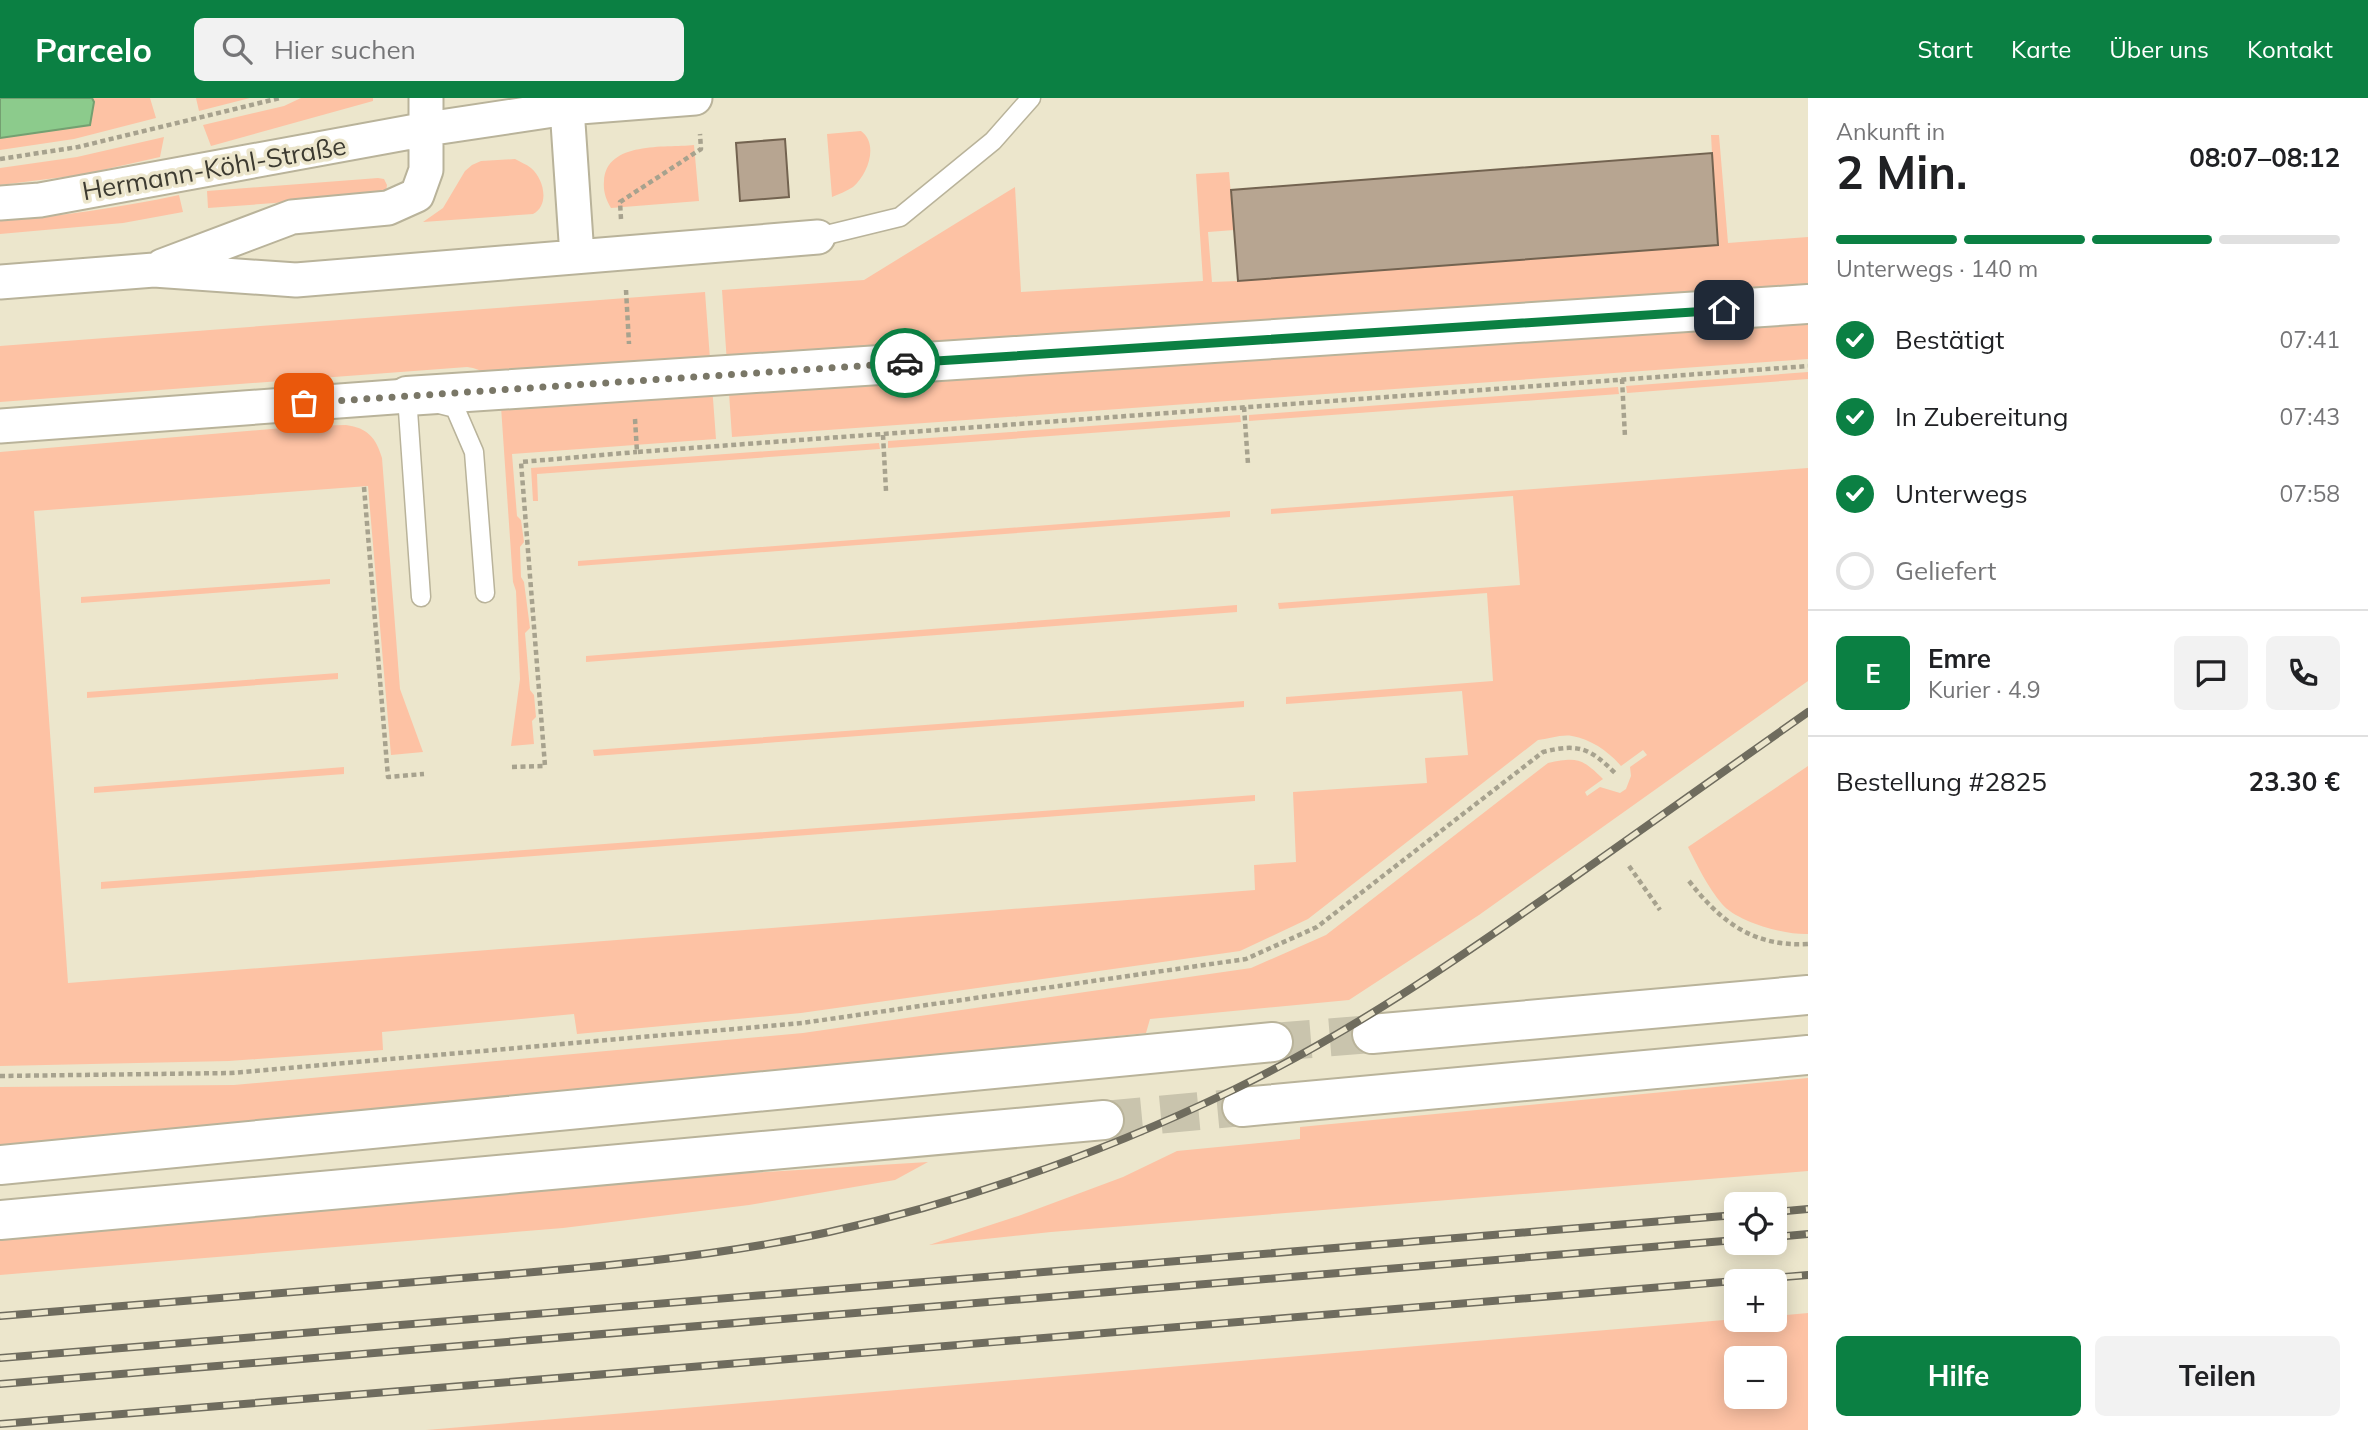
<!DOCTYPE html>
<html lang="de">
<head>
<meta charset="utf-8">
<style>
	body { margin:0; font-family:Mulish,sans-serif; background:#f2f2f2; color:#202124; height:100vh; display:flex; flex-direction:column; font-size:26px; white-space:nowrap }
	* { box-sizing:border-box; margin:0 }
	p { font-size:23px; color:#757577 }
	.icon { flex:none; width:38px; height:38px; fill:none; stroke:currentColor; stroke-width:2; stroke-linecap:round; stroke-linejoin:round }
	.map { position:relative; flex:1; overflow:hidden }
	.sheet { display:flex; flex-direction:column; background:#fff; width:560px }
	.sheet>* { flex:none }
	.controls { position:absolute; left:1724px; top:1094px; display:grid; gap:14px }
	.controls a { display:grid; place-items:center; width:63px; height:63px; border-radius:10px; background:#fff; box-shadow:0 4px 18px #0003; font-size:35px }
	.pin { position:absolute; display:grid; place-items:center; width:60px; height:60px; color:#fff; margin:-30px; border-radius:14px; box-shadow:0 4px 10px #0006 }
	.courier { position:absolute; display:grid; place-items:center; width:70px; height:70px; margin:-35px; border:5px solid #0b8043; border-radius:50%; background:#fff; color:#222; box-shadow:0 2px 9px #0007 }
	.head em { font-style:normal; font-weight:700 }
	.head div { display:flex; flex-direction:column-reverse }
	.head { display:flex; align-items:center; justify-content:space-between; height:119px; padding:0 28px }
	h1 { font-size:46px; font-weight:700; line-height:52px }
	.bar { display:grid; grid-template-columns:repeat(4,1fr); gap:10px 7px; align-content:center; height:84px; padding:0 28px }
	.bar i { height:9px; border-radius:5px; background:#e0e0e0 }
	.bar .selected { background:#0b8043 }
	.bar p { grid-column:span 4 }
	.line { display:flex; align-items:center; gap:18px; padding:0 28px; border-top:2px solid #e0e0e0 }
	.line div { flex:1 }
	.round { display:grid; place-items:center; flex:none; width:74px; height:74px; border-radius:10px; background:#f2f2f2 }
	ol { padding:0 28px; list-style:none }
	li { display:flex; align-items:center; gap:21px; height:77px }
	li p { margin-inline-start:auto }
	li .icon { padding:7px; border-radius:50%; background:#0b8043; color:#fff; stroke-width:4 }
	li:last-child { color:#757577 }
	li i { width:38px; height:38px; border:4px solid #e0e0e0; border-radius:50% }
	.action { display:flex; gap:14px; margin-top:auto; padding:14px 28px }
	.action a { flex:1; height:80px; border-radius:10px; background:#0b8043; color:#fff; font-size:28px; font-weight:700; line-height:80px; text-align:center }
	.action a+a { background:#f2f2f2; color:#202124 }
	header { display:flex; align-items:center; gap:42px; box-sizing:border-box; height:98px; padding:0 35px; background:#0b8043; color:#fff }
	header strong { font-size:33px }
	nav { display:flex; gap:38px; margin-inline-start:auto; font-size:24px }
	.search { width:490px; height:63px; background:#f2f2f2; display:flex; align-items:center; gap:18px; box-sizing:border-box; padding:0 24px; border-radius:10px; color:#757577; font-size:26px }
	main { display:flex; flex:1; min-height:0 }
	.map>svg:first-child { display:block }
	.green { fill:#fdc2a4; fill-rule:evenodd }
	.water { fill:#8ccb8c; stroke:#74a071; stroke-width:2 }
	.building { fill:#b7a591; stroke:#736350; stroke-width:2 }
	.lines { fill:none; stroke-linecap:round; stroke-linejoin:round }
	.primary-tunnel { stroke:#c9c4ad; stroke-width:38; stroke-dasharray:38 19; stroke-linecap:butt }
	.lane-casing { stroke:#b9b39a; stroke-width:21 }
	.street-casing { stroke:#b9b39a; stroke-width:37 }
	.secondary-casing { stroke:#b9b39a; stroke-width:42 }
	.primary-casing { stroke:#b9b39a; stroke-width:42 }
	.path { stroke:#a7a28e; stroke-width:4.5; stroke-dasharray:5 3.5; stroke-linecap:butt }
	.lane { stroke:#fff; stroke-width:18 }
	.street { stroke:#fff; stroke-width:33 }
	.secondary { stroke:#fff; stroke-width:38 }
	.primary { stroke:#fff; stroke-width:38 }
	.rail-casing { stroke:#6f6c5e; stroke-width:8 }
	.rail { stroke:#ece6cc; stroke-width:5; stroke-dasharray:16; stroke-linecap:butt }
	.done { stroke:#7a7767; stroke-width:7; stroke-dasharray:0 12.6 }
	.route { stroke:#0b8043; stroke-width:9 }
	.labels { text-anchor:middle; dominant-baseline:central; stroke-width:7; stroke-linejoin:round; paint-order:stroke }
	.street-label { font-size:26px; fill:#3d3b31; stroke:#ece6cc }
</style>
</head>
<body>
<header>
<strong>Parcelo</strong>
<div class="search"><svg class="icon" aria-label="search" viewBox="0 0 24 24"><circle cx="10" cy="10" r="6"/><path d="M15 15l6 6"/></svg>Hier suchen</div>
<nav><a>Start</a><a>Karte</a><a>Über uns</a><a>Kontakt</a></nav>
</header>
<main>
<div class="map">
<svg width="1808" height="1332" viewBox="0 0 1808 1332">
	<rect width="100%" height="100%" fill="#ece6cc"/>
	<path class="green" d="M0 0H150L156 20 74 41 0 52Z
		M196 0H250L199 13Z
		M301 0H373V3L211 48 203 27 284 8Z
		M861 33C879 46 868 76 853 89 847 93 839 96 832 99L827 36Z
		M1711 37H1719L1728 145 1808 139V261L732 339 722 192 864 182 1015 89 1021 194 1203 183 1196 76 1229 74 1234 132 1208 134 1212 184 1238 183 1717 147Z
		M164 39 160 59 80 77 0 87V70L77 59Z
		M694 47 699 103 611 110C606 102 603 93 604 83 606 43 665 50 694 47Z
		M515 61C520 64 526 66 531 70 544 81 550 107 533 116L423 124 443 110 465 73 472 67 481 63Z
		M378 80 384 81 387 87 386 94 381 97 208 110 207 93Z
		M179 97 183 114 123 125 0 136V123C62 118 118 110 179 97Z
		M705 194 716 341 512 356 517 418 521 422 524 444 520 449 521 479 524 484 530 530 525 535 530 592 534 597 536 619 532 623 534 646 511 648 520 581 516 493 513 484 500 294C492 280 484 271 467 269L0 304V248Z
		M1808 274V281L1627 295 1626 288Z
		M1618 289 1619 296 1249 323V317Z
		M1240 317 1241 324 888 350V343Z
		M346 327C368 330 376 340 382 360L400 591 423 654 391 657 368 388 34 413 68 885 1255 792 1254 767 1296 764 1293 694 1427 685 1425 660 1468 657 1462 593 1286 606V599L1493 583 1487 495 1279 511 1278 505 1520 487 1513 398 1271 416V411L1808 370V583L1479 817 1349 902 1150 921 1146 935 564 996 0 1049V989L234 987 803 935 1251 870 1326 837 1548 665C1577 659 1582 660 1603 681L1585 694 1587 698 1600 689 1620 695 1626 691 1631 678 1630 669 1647 657 1643 652 1621 668C1609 654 1591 641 1572 638 1562 636 1548 641 1538 642L1308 821 1240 853 801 915 577 936 574 916 382 934 383 952 229 963 0 968V354L306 328Z
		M879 345 880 351 537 376 538 403H533L531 370Z
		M1230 413V419L578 468V463Z
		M330 481V486L81 505V499Z
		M1237 507V514L586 564V558Z
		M338 575V581L87 600V594Z
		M1244 603V609L594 658 593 652Z
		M1808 668V836C1785 837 1737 824 1722 806 1707 788 1698 769 1688 749Z
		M344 669V676L94 695V689Z
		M1255 697V703L101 791V784Z
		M1808 980V1073L1051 1134 929 1147 1021 1117 1123 1079 1177 1053 1300 1041V1029Z
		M928 1064 895 1082 749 1107 563 1130 0 1177V1142L669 1080Z
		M1808 1215V1332H426L1736 1221 1774 1222 1775 1218ZM1736 1260H1774V1298H1736Z"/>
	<path class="water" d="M0 0H92L94 4 90 27 0 40Z"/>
	<path class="building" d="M785 41 789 99 740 103 736 45Z
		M1712 55 1718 147 1238 183 1231 92Z"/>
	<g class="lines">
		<path class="primary-tunnel" d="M1273 944 1372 936
			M1104 1022 1242 1009"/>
		<g class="lane-casing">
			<path id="lane" d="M818 139 900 119 993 43 1031 0
				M421 499 407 298 455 310 474 354 485 495"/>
		</g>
		<g class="street-casing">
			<path id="street" d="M567 10 577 158
				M0 105 40 102 427 31 567 10 695 0
				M162 168 292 119 388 110 417 97 426 72V0
				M0 184 154 172 296 182 818 139
				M0 328 407 298"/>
		</g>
		<g class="secondary-casing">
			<path id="secondary" d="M407 298 1808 206"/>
		</g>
		<g class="primary-casing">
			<path id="primary" d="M1372 936 1808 897
				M1242 1009 1808 957
				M0 1067 1273 944
				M0 1122 1104 1022"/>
		</g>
		<path class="path" d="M0 61 78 49 280 0
			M621 121 620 104 701 51 700 36
			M626 192 629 246
			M1622 281 1625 339
			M1244 309 1248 366
			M635 321 637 354 1808 268
			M883 337 886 393
			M364 389 388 679 424 676
			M512 669 545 668 521 364 637 354
			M1629 768 1660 812
			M1689 783C1721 824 1753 849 1808 846
			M0 978 231 975 802 925 1246 861 1317 829 1543 654C1578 645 1590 650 1615 675"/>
		<use href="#lane" class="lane"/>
		<use href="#street" class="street"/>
		<use href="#secondary" class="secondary"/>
		<use href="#primary" class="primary"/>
		<g class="rail-casing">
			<path id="rail" d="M1774 1114 1808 1111
				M1774 1139 1808 1136
				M0 1218C147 1206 293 1194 440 1182 570 1171 701 1162 829 1134 970 1102 1105 1054 1235 991 1350 935 1455 863 1559 790 1642 731 1725 673 1808 614
				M0 1260 1736 1117
				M0 1286 1736 1142
				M0 1326 1808 1177"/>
		</g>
		<use href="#rail" class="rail"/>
	</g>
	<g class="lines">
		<path class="done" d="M304 305 905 265"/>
		<path class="route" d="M905 265 1724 212"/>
	</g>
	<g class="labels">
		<g class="street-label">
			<text transform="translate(214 70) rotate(-10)">Hermann-Köhl-Straße</text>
		</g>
	</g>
</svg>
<div class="controls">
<a><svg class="icon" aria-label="locate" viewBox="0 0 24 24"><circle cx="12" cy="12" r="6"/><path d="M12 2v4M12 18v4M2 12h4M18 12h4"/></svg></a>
<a>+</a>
<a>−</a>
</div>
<div class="pin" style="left:304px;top:305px;background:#ea580c"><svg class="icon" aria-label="bag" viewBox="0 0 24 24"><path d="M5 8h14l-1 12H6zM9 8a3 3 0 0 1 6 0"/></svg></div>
<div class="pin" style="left:1724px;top:212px;background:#1f2937"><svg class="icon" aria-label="home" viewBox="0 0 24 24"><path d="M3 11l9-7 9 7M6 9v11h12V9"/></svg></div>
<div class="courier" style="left:905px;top:265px"><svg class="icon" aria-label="car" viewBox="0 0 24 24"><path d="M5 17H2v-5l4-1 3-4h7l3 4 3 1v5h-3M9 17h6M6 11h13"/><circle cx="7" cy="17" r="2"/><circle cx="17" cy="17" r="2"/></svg></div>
</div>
<section class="sheet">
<div class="head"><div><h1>2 Min.</h1><p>Ankunft in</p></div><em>08:07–08:12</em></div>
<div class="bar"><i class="selected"></i><i class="selected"></i><i class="selected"></i><i></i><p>Unterwegs · 140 m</p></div>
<ol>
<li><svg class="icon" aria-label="check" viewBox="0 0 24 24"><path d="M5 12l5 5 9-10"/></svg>Bestätigt<p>07:41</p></li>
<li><svg class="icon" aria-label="check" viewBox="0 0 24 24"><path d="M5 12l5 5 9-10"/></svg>In Zubereitung<p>07:43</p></li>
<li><svg class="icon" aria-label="check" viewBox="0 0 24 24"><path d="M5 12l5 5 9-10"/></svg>Unterwegs<p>07:58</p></li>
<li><i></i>Geliefert</li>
</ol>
<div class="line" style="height:126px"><b class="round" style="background:#0b8043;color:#fff">E</b><div><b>Emre</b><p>Kurier · 4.9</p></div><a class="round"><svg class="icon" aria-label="chat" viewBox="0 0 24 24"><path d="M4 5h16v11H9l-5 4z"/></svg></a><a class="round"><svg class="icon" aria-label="phone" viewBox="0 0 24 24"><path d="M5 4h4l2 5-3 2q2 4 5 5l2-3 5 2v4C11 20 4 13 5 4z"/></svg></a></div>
<div class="line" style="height:91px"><div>Bestellung #2825</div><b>23.30 €</b></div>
<div class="action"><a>Hilfe</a><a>Teilen</a></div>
</section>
</main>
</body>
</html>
